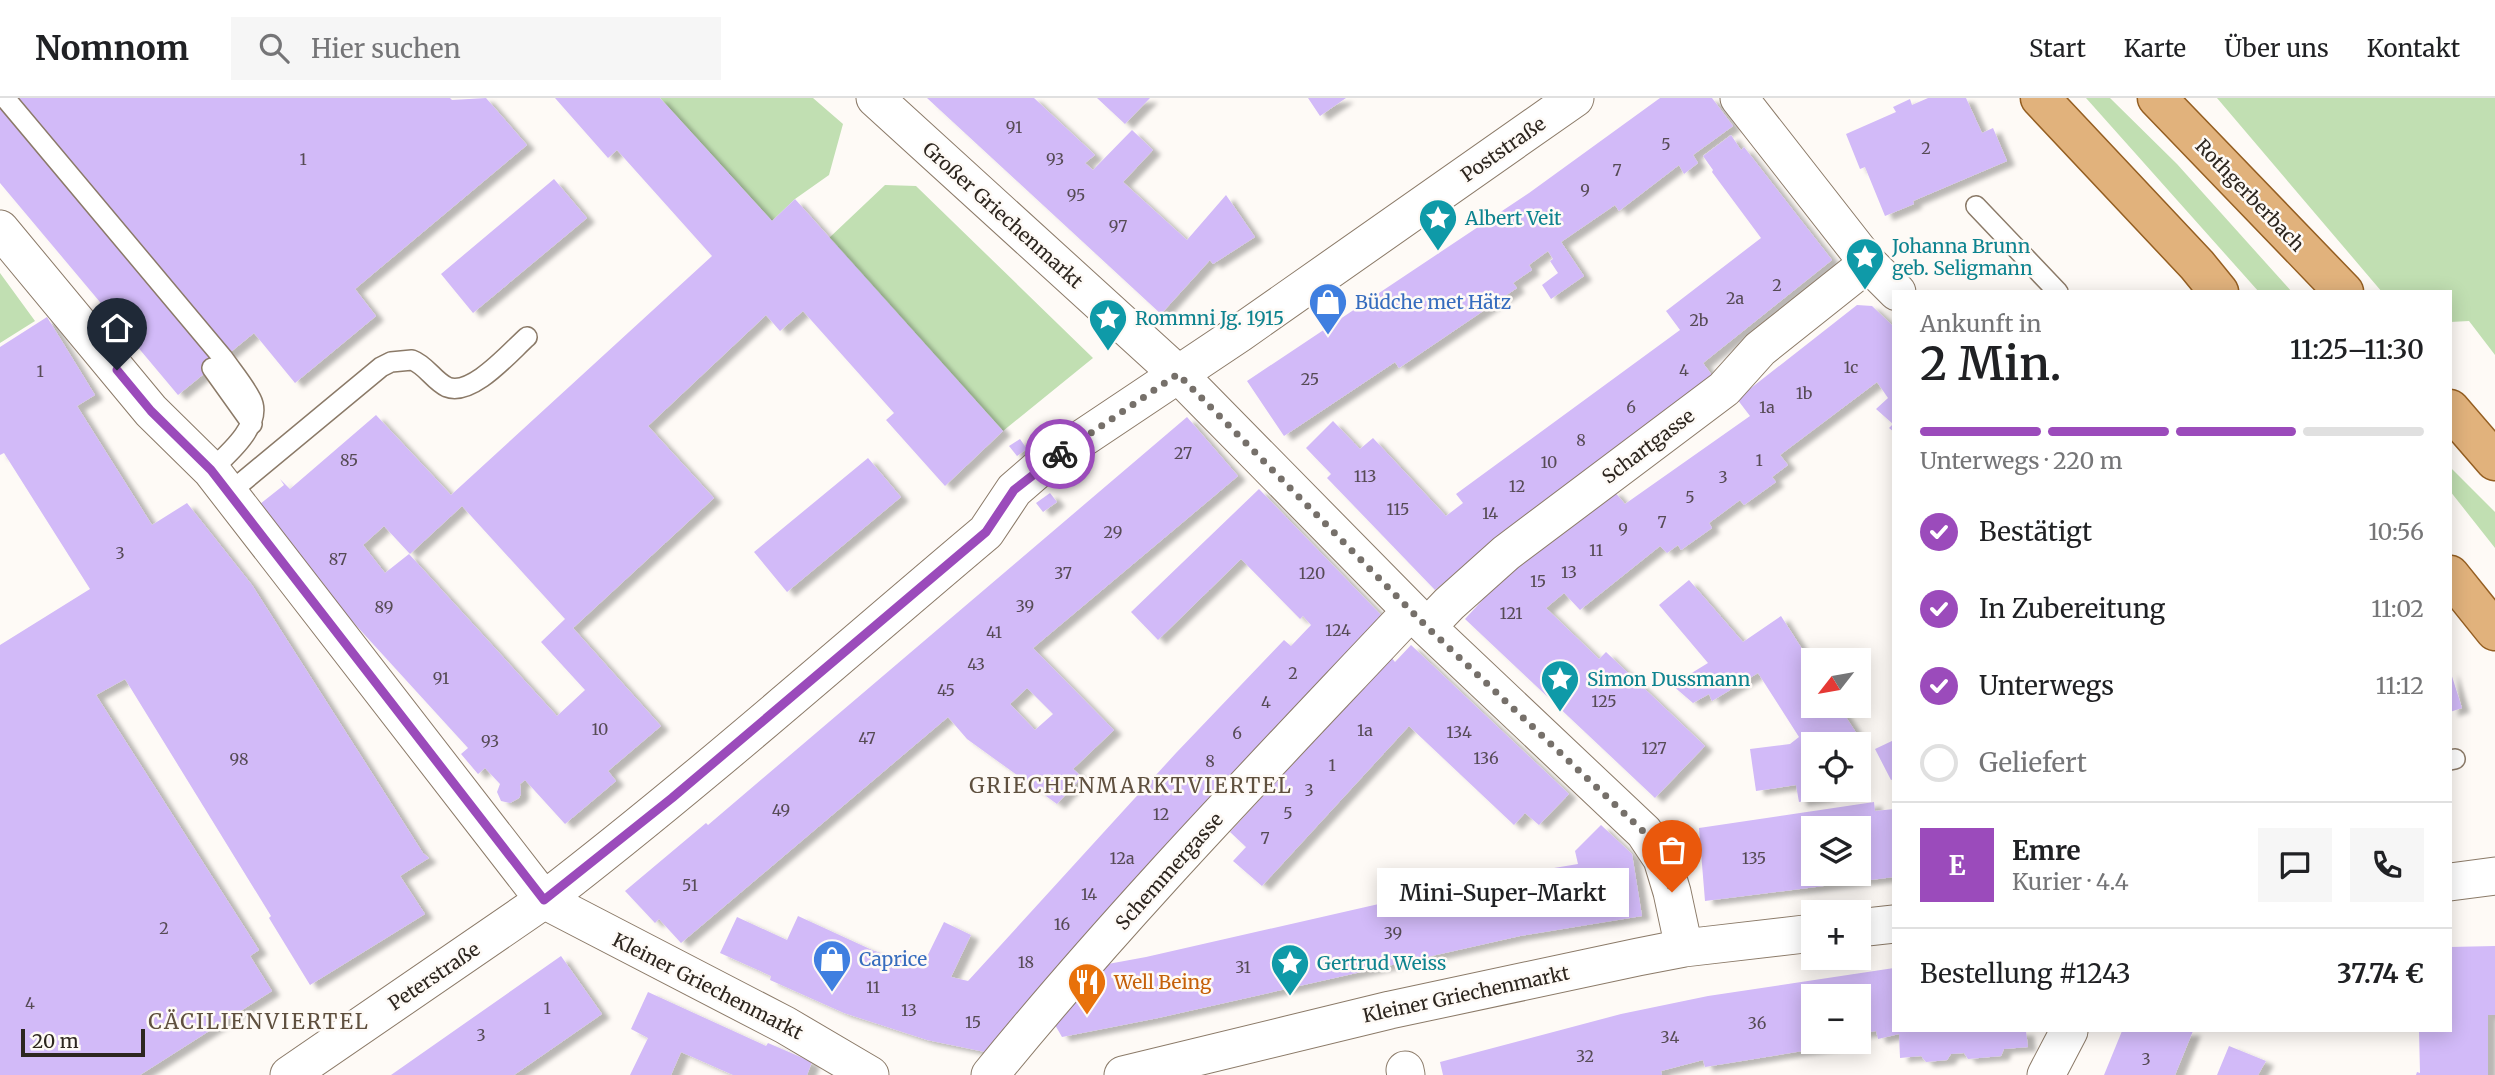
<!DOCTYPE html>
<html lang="de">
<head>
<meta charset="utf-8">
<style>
	body { margin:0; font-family:Merriweather,serif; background:#f6f6f6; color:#202124; height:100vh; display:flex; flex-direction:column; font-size:26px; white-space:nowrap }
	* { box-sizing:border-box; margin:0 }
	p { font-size:23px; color:#757577 }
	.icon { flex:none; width:38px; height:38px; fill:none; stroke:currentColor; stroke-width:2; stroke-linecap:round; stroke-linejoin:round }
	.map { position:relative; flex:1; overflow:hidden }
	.side { position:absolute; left:1892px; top:192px; width:560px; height:742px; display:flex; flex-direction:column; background:#fff; border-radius:0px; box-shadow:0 4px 18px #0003 }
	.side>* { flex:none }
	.needle { width:46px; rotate:239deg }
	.tools { position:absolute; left:1801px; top:550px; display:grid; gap:14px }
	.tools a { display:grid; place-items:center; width:70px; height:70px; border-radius:0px; background:#fff; box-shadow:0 4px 18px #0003; font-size:35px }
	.scale { position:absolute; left:21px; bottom:18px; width:124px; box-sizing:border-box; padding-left:7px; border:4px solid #2d261f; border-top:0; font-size:19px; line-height:24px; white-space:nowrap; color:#2d261f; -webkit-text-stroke:5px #fefaf6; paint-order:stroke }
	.pin { position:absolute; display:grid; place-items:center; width:60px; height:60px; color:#fff; margin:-72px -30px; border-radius:50% 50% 50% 0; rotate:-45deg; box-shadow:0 0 7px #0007 }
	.pin .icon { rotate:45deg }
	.courier { position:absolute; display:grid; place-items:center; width:70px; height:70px; margin:-35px; border:5px solid #9b4bbb; border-radius:50%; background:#fff; color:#222; box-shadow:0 2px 9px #0007 }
	.bubble { position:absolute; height:49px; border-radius:0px; background:#fff; box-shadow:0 4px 18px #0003; font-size:23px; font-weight:600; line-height:49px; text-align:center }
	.overview em { font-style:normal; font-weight:600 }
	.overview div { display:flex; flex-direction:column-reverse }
	.overview { display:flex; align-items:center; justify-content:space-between; height:119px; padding:0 28px }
	h1 { font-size:46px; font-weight:600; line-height:52px }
	.bar { display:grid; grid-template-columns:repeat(4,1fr); gap:10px 7px; align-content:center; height:84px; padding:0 28px }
	.bar i { height:9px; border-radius:5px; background:#e0e0e0 }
	.bar .current { background:#9b4bbb }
	.bar p { grid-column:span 4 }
	.line { display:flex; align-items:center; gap:18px; padding:0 28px; border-top:2px solid #e0e0e0 }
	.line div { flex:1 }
	.round { display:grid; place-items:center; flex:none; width:74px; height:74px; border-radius:0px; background:#f6f6f6 }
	ol { padding:0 28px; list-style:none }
	li { display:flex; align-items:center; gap:21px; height:77px }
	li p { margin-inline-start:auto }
	li .icon { padding:7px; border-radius:50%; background:#9b4bbb; color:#fff; stroke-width:4 }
	li:last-child { color:#757577 }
	li i { width:38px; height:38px; border:4px solid #e0e0e0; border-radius:50% }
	header { display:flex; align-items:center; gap:42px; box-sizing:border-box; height:98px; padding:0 35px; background:#fff; border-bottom:2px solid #e0e0e0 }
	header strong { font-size:33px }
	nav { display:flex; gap:38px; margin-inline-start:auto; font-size:24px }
	.search { width:490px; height:63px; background:#f6f6f6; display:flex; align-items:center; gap:18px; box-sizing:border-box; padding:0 24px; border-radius:0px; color:#757577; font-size:26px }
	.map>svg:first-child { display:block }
	.green { fill:#c1dfb2 }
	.building { fill:#d2baf8; fill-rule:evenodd; filter:url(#shadow) }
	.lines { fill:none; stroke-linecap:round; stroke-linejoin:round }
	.service-casing { stroke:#8b7a68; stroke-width:22 }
	.minor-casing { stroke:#8b7a68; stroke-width:39 }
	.primary-casing { stroke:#955f22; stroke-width:41 }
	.service { stroke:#fff; stroke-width:19 }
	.minor { stroke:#fff; stroke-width:37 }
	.primary { stroke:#e1b27c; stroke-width:38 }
	.done { stroke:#76706a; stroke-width:7; stroke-dasharray:0 12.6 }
	.route { stroke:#9b4bbb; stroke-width:9 }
	.labels { text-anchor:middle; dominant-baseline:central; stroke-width:5; stroke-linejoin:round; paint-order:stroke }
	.number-label { font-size:16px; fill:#564b55 }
	.street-label { font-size:19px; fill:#2d261f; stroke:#fefaf6 }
	.culture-label { font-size:19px; fill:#0d838f; stroke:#fefaf6; text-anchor:start }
	.shop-label { font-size:19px; fill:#366cbe; stroke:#fefaf6; text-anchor:start }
	.food-label { font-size:19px; fill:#c56008; stroke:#fefaf6; text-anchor:start }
	.neighbourhood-label { font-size:21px; letter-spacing:2px; fill:#5f503f; stroke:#fefaf6 }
</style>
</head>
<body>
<header>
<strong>Nomnom</strong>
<div class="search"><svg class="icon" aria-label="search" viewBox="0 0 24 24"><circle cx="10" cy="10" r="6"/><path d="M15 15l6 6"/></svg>Hier suchen</div>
<nav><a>Start</a><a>Karte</a><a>Über uns</a><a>Kontakt</a></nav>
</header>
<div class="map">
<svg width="2495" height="977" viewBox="0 0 2495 977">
	<defs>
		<filter id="shadow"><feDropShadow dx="8" dy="4.5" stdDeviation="2" flood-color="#0004"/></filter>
	</defs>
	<rect width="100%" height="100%" fill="#fefaf6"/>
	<path class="green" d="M660 0H813L843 26 829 77 795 101 772 123Z
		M2086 0H2110L2177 66 2292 194H2259Z
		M2217 0H2495V257L2469 223 2450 224V194H2382Z
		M885 87 916 88 1093 260 1003 333 829 140Z
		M0 175 35 223 0 245Z
		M2450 369 2495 414V450L2450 393Z"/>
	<path class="building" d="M0 0H450L452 2 486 0 527 47 355 191 376 218 295 285 254 235 178 297 0 85Z
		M555 0H660L772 123 795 101 1003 333 945 388 886 322 894 315 803 213 780 233 766 217 648 328 714 400 573 530 661 628 608 673 616 683 565 726 525 682 520 686 521 696 519 700 510 705 501 703 497 694 500 686 485 670 478 676 461 656 468 650 342 512 260 406 284 387 280 381 290 391 376 317 451 397 712 158 617 52 608 60ZM462 408 565 521 541 544 585 592 557 618 409 456 385 475 363 447 384 428 410 456Z
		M927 0H1034L1095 57 1085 65 1093 72 1132 32 1153 52 1123 84 1187 142 1226 97 1255 139 1213 166 1210 162 1161 216Z
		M1097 0H1150L1125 26Z
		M1308 0H1346L1320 18Z
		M1660 0H1712L1733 28 1693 57 1698 65 1684 76 1679 67 1619 113 1615 107 1561 144 1584 178 1551 201 1542 187 1558 175 1550 163 1553 161 1548 153 1529 167 1532 172 1513 185 1517 190 1399 270 1395 264 1284 338 1247 283 1529 95Z
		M1928 0H1966L1982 35 1993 30 2007 63 1913 103 1914 106 1885 118 1865 69 1860 71 1846 36 1896 14 1893 9 1910 1 1912 7Z
		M1731 37 1741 52 1744 49 1832 162 1703 265 1714 280 1505 434 1435 492 1327 380 1331 376 1306 350 1333 323 1360 351 1373 340 1446 418 1463 405 1456 396 1680 232 1666 213 1761 140 1712 74 1713 72 1703 58Z
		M554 81 587 120 473 215 441 176Z
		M1857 207 1872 208 1894 229V334L1889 330 1893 326 1876 311 1888 300 1877 284 1780 357 1788 367 1772 379 1776 384 1744 407 1740 402 1709 425 1712 430 1681 452 1678 447 1667 455 1660 448 1580 512 1564 495 1546 510 1599 561 1606 554 1705 648 1655 700 1465 521 1512 470 1613 392 1625 406 1750 318 1737 301Z
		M47 219 95 297 77 308 152 427 187 405 252 487 423 755 429 760 400 778 425 816 310 887 269 820 271 818 125 581 96 597 259 852 250 858 272 893 140 977H0V547L90 491 4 355 0 357V249Z
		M1187 319 1238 378 1033 550 1114 632 1073 671 1082 679 1057 706 967 641 948 619 681 845 659 821 655 825 625 793 706 725 708 727ZM1027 590 1053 616 1035 632 1010 606Z
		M1020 341 1027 351 1017 358 1009 348Z
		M868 360 901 399 787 494 754 454Z
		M1259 391 1383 519 985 954 927 942 844 915 770 882 771 878 720 855 737 819 787 842 798 818 872 852 922 869 944 824 971 837 951 879 968 883 1176 655 1284 542 1291 548 1311 527 1303 518 1300 521 1241 461 1158 542 1131 514Z
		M1050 395 1057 404 1043 414 1036 405Z
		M1689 482 1743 544 1781 518 1813 568V607H1838L1861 642 1856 646H1813V691H1826L1827 699 1799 704 1796 687 1756 693 1750 651 1790 646 1799 639 1758 575 1712 603 1709 596 1693 605 1672 587 1708 565 1659 507Z
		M1411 547 1569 696 1539 727 1525 715 1514 727 1409 628 1262 788 1233 763 1246 749 1230 734 1391 559 1395 564Z
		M2450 572 2462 610 2450 614Z
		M1894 642V681L1891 682 1875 651Z
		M1874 704 1875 713 1894 711V779L1705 803 1699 730ZM1813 730H1858V775H1813Z
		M1601 727 1632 756 1642 818 1520 838 1158 920 1062 939 1051 920 1097 868 1146 859 1405 800V798L1425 794 1422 783 1438 779 1461 774 1463 785 1578 766 1575 753Z
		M2495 848V917H2488V977H2416L2417 974 2420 975 2419 933H2450V849Z
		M561 858 602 916 514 977H391Z
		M1894 870V933H2026L2028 949 2004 951 2001 958 1968 961 1964 955 1951 956 1947 962 1926 964 1921 958 1900 960 1899 936 1878 941 1876 933 1858 936V898H1813V943H1833V948L1705 969 1703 962 1661 973 1662 977H1443L1440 964 1621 916 1708 898Z
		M648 894 766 948 768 945 812 964 807 977H733L681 954 671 977H630L648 940 631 931Z
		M2122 933H2193L2175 977H2104Z
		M2229 948 2266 963 2258 977H2217Z"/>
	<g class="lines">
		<g class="service-casing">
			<path id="service" d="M5 0 223 260C232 273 244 287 251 301 264 326 227 357 211 372
				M1976 108 2058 194
				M212 270 252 326
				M229 395 381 269 391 264 412 262C426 267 434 283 447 289 472 299 510 254 527 239
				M2450 662 2455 661"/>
		</g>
		<g class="minor-casing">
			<path id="minor" d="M875 0 1178 276 1427 529 1644 734 1662 761 1672 794 1684 850
				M1739 0 1868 165 1897 194
				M0 131 151 313 211 372 544 802 785 927 870 977
				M1427 529 1449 506 1506 455 1724 291 1760 251 1868 165
				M2450 784 2495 778
				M1858 830 1894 826
				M1405 972 1406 977
				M289 977 544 802C696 685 840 557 986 434L1014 392 1044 366 1240 235 1575 0
				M990 977C1122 815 1268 665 1411 513
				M1123 977 1390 912 1638 859 1684 850 1813 835
				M2046 977 2069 933"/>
		</g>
		<g class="primary-casing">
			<path id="primary" d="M2040 0 2197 167 2219 194
				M2157 0 2344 194
				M2450 311 2495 363
				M2450 477 2495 533"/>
		</g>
		<use href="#service" class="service"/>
		<use href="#minor" class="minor"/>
		<use href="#primary" class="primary"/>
	</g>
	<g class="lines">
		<path class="done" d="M1060 356 1178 276 1427 529 1644 734 1662 761 1672 794"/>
		<path class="route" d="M117 272 151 313 211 372 544 802 672 700 986 434 1014 392 1060 356"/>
	</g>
	<defs>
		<g id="sight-pin" transform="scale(2.0125)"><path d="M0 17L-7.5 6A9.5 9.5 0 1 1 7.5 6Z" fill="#0f9aa8" stroke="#fefaf6"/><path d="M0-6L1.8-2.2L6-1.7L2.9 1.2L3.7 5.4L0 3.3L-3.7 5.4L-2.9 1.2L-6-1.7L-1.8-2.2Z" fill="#fff"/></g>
		<g id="shop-pin" transform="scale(2.0125)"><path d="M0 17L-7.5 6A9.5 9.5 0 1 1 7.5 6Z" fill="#3f7fe0" stroke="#fefaf6"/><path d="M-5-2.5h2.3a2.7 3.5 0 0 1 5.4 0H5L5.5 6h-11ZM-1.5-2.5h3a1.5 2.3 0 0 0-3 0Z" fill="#fff"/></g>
		<g id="restaurant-pin" transform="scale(2.0125)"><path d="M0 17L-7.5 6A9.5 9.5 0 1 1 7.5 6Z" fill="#e8710a" stroke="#fefaf6"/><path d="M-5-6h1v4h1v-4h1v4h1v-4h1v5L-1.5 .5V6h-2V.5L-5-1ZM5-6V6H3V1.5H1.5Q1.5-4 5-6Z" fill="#fff"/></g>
	</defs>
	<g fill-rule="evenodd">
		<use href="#sight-pin" x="1438" y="120"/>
		<use href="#sight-pin" x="1865" y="159"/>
		<use href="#shop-pin" x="1328" y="204"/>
		<use href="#sight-pin" x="1108" y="220"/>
		<use href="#sight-pin" x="1560" y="581"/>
		<use href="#shop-pin" x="832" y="861"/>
		<use href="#sight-pin" x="1290" y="865"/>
		<use href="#restaurant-pin" x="1087" y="884"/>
	</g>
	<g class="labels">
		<g class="number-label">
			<text x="1014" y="29">91</text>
			<text x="1666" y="46">5</text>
			<text x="1926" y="50">2</text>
			<text x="303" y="61">1</text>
			<text x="1055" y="61">93</text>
			<text x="1617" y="72">7</text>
			<text x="1585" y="92">9</text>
			<text x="1076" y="97">95</text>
			<text x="1118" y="128">97</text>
			<text x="1777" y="187">2</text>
			<text x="1735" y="200">2a</text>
			<text x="1699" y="222">2b</text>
			<text x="1851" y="269">1c</text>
			<text x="1684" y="272">4</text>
			<text x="40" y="273">1</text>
			<text x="1310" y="281">25</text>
			<text x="1804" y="295">1b</text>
			<text x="1631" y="309">6</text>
			<text x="1767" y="309">1a</text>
			<text x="1581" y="342">8</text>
			<text x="1183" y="355">27</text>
			<text x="349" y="362">85</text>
			<text x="1759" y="362">1</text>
			<text x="1549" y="364">10</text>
			<text x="1365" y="378">113</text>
			<text x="1723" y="379">3</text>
			<text x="1517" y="388">12</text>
			<text x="1690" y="399">5</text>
			<text x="1398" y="411">115</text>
			<text x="1490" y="415">14</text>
			<text x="1662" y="424">7</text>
			<text x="1623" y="431">9</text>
			<text x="1113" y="434">29</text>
			<text x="1596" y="452">11</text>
			<text x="120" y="455">3</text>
			<text x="338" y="461">87</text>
			<text x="1569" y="474">13</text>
			<text x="1063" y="475">37</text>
			<text x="1312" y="475">120</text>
			<text x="1538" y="483">15</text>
			<text x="1025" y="508">39</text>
			<text x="384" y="509">89</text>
			<text x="1511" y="515">121</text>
			<text x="1338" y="532">124</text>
			<text x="994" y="534">41</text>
			<text x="976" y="566">43</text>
			<text x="1293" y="575">2</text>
			<text x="441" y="580">91</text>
			<text x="946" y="592">45</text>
			<text x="1604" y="603">125</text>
			<text x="1266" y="604">4</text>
			<text x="600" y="631">10</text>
			<text x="1365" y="632">1a</text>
			<text x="1459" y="634">134</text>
			<text x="1237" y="635">6</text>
			<text x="867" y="640">47</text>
			<text x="490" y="643">93</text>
			<text x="1654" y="650">127</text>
			<text x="1486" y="660">136</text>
			<text x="239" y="661">98</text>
			<text x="1210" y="663">8</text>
			<text x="1332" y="667">1</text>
			<text x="1309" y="692">3</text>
			<text x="781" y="712">49</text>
			<text x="1288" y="715">5</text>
			<text x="1161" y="716">12</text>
			<text x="1265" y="740">7</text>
			<text x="1122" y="760">12a</text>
			<text x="1754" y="760">135</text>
			<text x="690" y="787">51</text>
			<text x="1089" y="796">14</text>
			<text x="1062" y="826">16</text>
			<text x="164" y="830">2</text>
			<text x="1393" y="835">39</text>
			<text x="1026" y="864">18</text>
			<text x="1243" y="869">31</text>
			<text x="873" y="889">11</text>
			<text x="30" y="905">4</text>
			<text x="547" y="910">1</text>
			<text x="909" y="912">13</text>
			<text x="973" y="924">15</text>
			<text x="1757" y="925">36</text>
			<text x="481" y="937">3</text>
			<text x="1670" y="939">34</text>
			<text x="1585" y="958">32</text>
			<text x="2146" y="961">3</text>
		</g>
		<g class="street-label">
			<text transform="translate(1503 51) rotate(-35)">Poststraße</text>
			<text transform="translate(2250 97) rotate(46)">Rothgerberbach</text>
			<text transform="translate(1003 117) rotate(42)">Großer Griechenmarkt</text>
			<text transform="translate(1648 348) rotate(-37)">Schartgasse</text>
			<text transform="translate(1169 773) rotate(-48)">Schemmergasse</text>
			<text transform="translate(434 878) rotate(-34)">Peterstraße</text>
			<text transform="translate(708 888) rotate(27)">Kleiner Griechenmarkt</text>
			<text transform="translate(1466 896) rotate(-12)">Kleiner Griechenmarkt</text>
		</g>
		<g class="culture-label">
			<text x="1465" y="120">Albert Veit</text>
			<text x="1892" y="148">Johanna Brunn<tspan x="1892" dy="22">geb. Seligmann</tspan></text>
			<text x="1135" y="220">Rommni Jg. 1915</text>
			<text x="1587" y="581">Simon Dussmann</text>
			<text x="1317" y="865">Gertrud Weiss</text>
		</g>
		<g class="shop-label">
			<text x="1355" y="204">Büdche met Hätz</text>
			<text x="859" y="861">Caprice</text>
		</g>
		<g class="food-label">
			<text x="1114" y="884">Well Being</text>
		</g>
		<g class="neighbourhood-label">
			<text x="1131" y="687">GRIECHENMARKTVIERTEL</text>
			<text x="259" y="923">CÄCILIENVIERTEL</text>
		</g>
	</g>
</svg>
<div class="tools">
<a><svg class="needle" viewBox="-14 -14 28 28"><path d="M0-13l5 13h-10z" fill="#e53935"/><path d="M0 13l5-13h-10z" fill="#757577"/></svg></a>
<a><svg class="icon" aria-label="locate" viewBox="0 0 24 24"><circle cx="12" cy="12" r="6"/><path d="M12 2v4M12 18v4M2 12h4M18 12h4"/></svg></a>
<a><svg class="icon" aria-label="layers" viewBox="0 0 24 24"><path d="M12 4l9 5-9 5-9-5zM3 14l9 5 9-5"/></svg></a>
<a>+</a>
<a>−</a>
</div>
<div class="scale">20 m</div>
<div class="pin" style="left:1672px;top:794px;background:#ea580c"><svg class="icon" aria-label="bag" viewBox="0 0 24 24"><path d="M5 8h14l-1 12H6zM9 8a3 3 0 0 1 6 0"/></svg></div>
<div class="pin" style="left:117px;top:272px;background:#1f2937"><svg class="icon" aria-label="home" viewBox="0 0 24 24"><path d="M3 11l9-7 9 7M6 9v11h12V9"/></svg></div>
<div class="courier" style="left:1060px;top:356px"><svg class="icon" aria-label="bike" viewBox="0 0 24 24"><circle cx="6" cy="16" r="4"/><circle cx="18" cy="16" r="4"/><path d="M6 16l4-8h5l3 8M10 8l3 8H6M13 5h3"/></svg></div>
<div class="bubble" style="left:1377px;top:770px;width:252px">Mini-Super-Markt</div>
<section class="side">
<div class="overview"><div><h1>2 Min.</h1><p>Ankunft in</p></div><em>11:25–11:30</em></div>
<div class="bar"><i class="current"></i><i class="current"></i><i class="current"></i><i></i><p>Unterwegs · 220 m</p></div>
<ol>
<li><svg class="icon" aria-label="check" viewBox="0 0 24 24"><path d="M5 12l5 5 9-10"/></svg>Bestätigt<p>10:56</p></li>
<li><svg class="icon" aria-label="check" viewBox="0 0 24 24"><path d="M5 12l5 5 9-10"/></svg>In Zubereitung<p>11:02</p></li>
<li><svg class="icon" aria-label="check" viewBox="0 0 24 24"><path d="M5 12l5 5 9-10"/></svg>Unterwegs<p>11:12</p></li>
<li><i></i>Geliefert</li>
</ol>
<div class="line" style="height:126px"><b class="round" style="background:#9b4bbb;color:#fff">E</b><div><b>Emre</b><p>Kurier · 4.4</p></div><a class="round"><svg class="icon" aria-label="chat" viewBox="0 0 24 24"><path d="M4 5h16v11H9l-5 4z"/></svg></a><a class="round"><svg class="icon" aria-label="phone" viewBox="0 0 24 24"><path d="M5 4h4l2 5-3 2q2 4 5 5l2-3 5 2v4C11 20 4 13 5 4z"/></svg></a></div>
<div class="line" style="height:91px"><div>Bestellung #1243</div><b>37.74 €</b></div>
</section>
</div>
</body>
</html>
